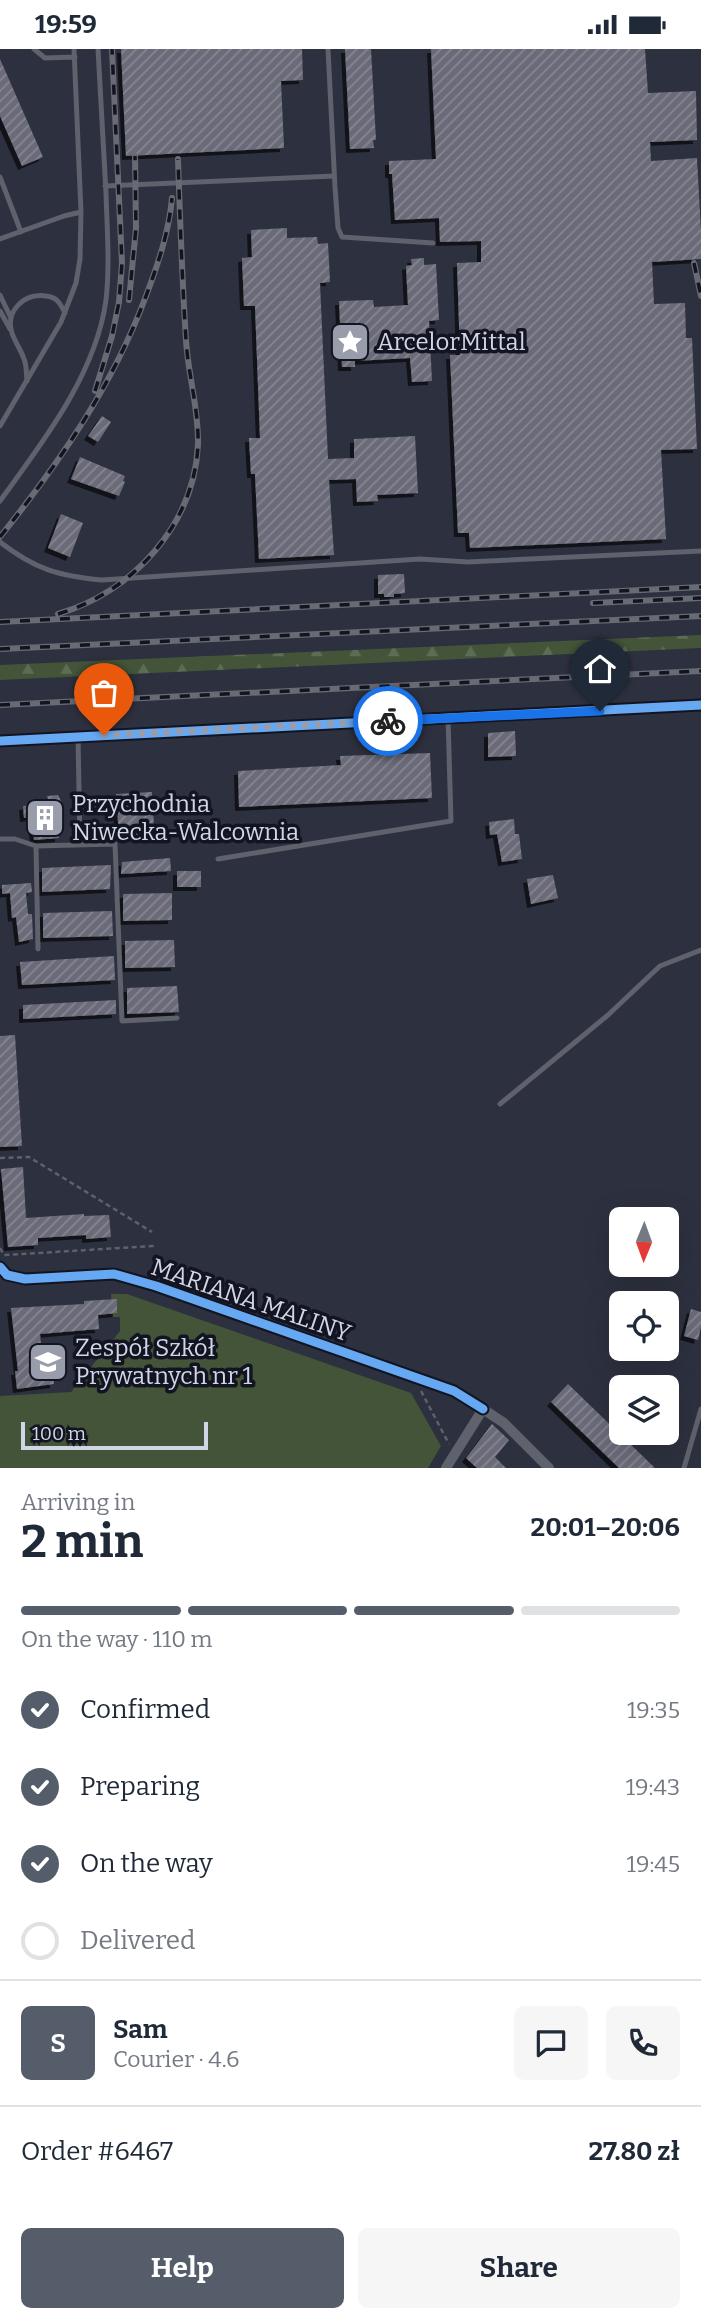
<!DOCTYPE html>
<html lang="en">
<head>
<meta charset="utf-8">
<style>
	body { margin:0; font-family:Bitter,serif; background:#f6f6f7; color:#1f2937; height:100vh; display:flex; flex-direction:column; font-size:26px; white-space:nowrap }
	* { box-sizing:border-box; margin:0 }
	p { font-size:23px; color:#747a83 }
	.icon { flex:none; width:38px; height:38px; fill:none; stroke:currentColor; stroke-width:2; stroke-linecap:round; stroke-linejoin:round }
	.map { position:relative; height:1419px; overflow:hidden }
	.drawer { display:flex; flex-direction:column; background:#fff; flex:1 }
	.drawer>* { flex:none }
	.needle { width:46px; rotate:181deg }
	.fabs { position:absolute; left:609px; top:1158px; display:grid; gap:14px }
	.fabs a { display:grid; place-items:center; width:70px; height:70px; border-radius:10px; background:#fff; box-shadow:0 7px 28px #0002; font-size:35px }
	.scale { position:absolute; left:21px; bottom:18px; width:187px; box-sizing:border-box; padding-left:7px; border:4px solid #d1d6e6; border-top:0; font-size:19px; line-height:24px; white-space:nowrap; color:#d1d6e6; -webkit-text-stroke:5px #121521; paint-order:stroke }
	.pin { position:absolute; display:grid; place-items:center; width:60px; height:60px; color:#fff; margin:-72px -30px; border-radius:50% 50% 50% 0; rotate:-45deg; box-shadow:0 0 7px #0007 }
	.pin .icon { rotate:45deg }
	.courier { position:absolute; display:grid; place-items:center; width:70px; height:70px; margin:-35px; border:5px solid #1a73e8; border-radius:50%; background:#fff; color:#222; box-shadow:0 2px 9px #0007 }
	.summary em { font-style:normal; font-weight:700 }
	.summary div { display:flex; flex-direction:column-reverse }
	.summary { display:flex; align-items:center; justify-content:space-between; height:119px; padding:0 21px }
	h1 { font-size:46px; font-weight:700; line-height:52px }
	.bar { display:grid; grid-template-columns:repeat(4,1fr); gap:10px 7px; align-content:center; height:84px; padding:0 21px }
	.bar i { height:9px; border-radius:5px; background:#e0e1e3 }
	.bar .on { background:#555d6b }
	.bar p { grid-column:span 4 }
	.line { display:flex; align-items:center; gap:18px; padding:0 21px; border-top:2px solid #e0e1e3 }
	.line div { flex:1 }
	.round { display:grid; place-items:center; flex:none; width:74px; height:74px; border-radius:10px; background:#f6f6f7 }
	ol { padding:0 21px; list-style:none }
	li { display:flex; align-items:center; gap:21px; height:77px }
	li p { margin-inline-start:auto }
	li .icon { padding:7px; border-radius:50%; background:#555d6b; color:#fff; stroke-width:4 }
	li:last-child { color:#747a83 }
	li i { width:38px; height:38px; border:4px solid #e0e1e3; border-radius:50% }
	.cta { display:flex; gap:14px; margin-top:auto; padding:14px 21px }
	.cta a { flex:1; height:80px; border-radius:10px; background:#555d6b; color:#fff; font-size:28px; font-weight:700; line-height:80px; text-align:center }
	.cta a+a { background:#f6f6f7; color:#1f2937 }
	.status { display:flex; justify-content:space-between; align-items:center; height:49px; padding:0 35px; background:#fff; direction:ltr }
	.status svg { height:19px; fill:currentColor }
	.map>svg:first-child { display:block }
	.grass { fill:#435438 }
	.forest { fill:url(#forest-firs) }
	.building { fill:url(#building-hatch); filter:url(#shadow) }
	.lines { fill:none; stroke-linecap:round; stroke-linejoin:round }
	.path { stroke:#5e616b; stroke-width:2.5; stroke-dasharray:5 3.5; stroke-linecap:butt }
	.service { stroke:#5f616c; stroke-width:5 }
	.minor { stroke:#5f616c; stroke-width:10 }
	.rail-casing { stroke:#686b74; stroke-width:6 }
	.rail { stroke:#121521; stroke-width:3.5; stroke-dasharray:10; stroke-linecap:butt }
	.cycleway-casing { stroke:#121521; stroke-width:13 }
	.cycleway { stroke:#66a8f1; stroke-width:9 }
	.done { stroke:#989cab; stroke-width:7; stroke-dasharray:0 12.6 }
	.route { stroke:#1a73e8; stroke-width:9 }
	.labels { text-anchor:middle; dominant-baseline:central; stroke-width:7; stroke-linejoin:round; paint-order:stroke }
	.poi-label { font-size:24px; fill:#d1d6e6; stroke:#121521; text-anchor:start }
	.street-label { font-size:24px; fill:#d1d6e6; stroke:#121521 }
</style>
</head>
<body>
<div class="status"><b>19:59</b><svg viewBox="0 0 49 12"><path d="M0 12V9h3v3zM5 12V6h3v6zM10 12V3h3v9zM15 12V0h3v12zM26 1h20v11H26zM47 4h2v5h-2z"/></svg></div>
<div class="map">
<svg width="701" height="1419" viewBox="0 0 701 1419">
	<defs>
		<pattern id="forest-firs" width="22" height="20" patternUnits="userSpaceOnUse" patternTransform="scale(1.75)"><rect width="22" height="20" fill="#435438"/><path d="M5 1l3.5 6h-7zM16 11l3.5 6h-7z" fill="#5d6c55"/></pattern>
		<pattern id="building-hatch" width="6" height="6" patternUnits="userSpaceOnUse" patternTransform="scale(1.75)"><rect width="6" height="6" fill="#6a6b79"/><path d="M-1 1l2-2M0 6l6-6M5 7l2-2" fill="none" stroke="#858692"/></pattern>
		<filter id="shadow"><feDropShadow dx="-4" dy="4" stdDeviation="0" flood-color="#0009"/></filter>
	</defs>
	<rect width="100%" height="100%" fill="#2d303e"/>
	<path class="grass" d="M111 1245H127L411 1344 441 1397 428 1419H0V1347L71 1343 120 1282V1268H112Z"/>
	<path class="forest" d="M701 586V599L0 631V616Z"/>
	<path class="building" d="M121 0H302L303 31 281 32 284 99 126 107Z
		M345 0H371L376 91H373L374 99 350 100Z
		M431 0H645L648 44 696 42 697 91 650 93 651 112 697 109 701 182V210L652 213 654 255 685 254 686 289H692L697 400 661 401 666 490 470 499 469 484H458L450 306H460L457 214 481 213V192L440 193 439 169 395 171 392 125H389V112L436 110Z
		M0 10 43 108 22 117 0 67Z
		M287 179V189L317 188 318 195 328 194 330 233 320 234 328 410 354 409V390L415 387 418 444 377 446 378 452 357 453 356 430 329 431 334 506 259 510 255 425H251L249 389H260L255 257H244L242 209 252 208 251 181Z
		M424 209V216L436 215 439 271 429 272 432 332 412 333 410 309 355 312V318H342L339 252 373 251 374 258 408 256 406 217 412 216 411 210Z
		M102 367 111 373 98 393 88 387Z
		M80 408 125 427 123 432 125 433 119 447 71 430Z
		M61 465 83 474 70 508 48 499Z
		M404 525 405 544 394 545V548H384V545H378V526Z
		M515 682 516 707 488 708V684Z
		M430 704 432 749 239 758 238 722 341 716 340 707Z
		M152 743 154 778 144 779 145 785 119 787 116 745Z
		M58 746 62 754 59 757 60 765H57L59 789 34 791 32 768 24 769 23 757 33 756V751L48 750 47 747Z
		M514 770 515 785H519L522 810 502 813 497 785 490 786 489 773Z
		M170 809 171 822 121 825 122 813Z
		M111 816 110 840 42 843V819Z
		M177 822H201V838H177Z
		M553 826 558 849 531 855 527 830Z
		M31 834 32 843 26 844 28 865H32L33 890 19 893 16 868 12 869 10 844 2 845V836Z
		M172 844V871L123 872V845Z
		M112 862 113 887 43 889V864Z
		M174 891 175 918 125 919V892Z
		M114 907 115 931 22 936 20 913Z
		M177 937 179 963 127 965V939Z
		M116 951V965L23 970V956Z
		M15 986 22 1097 0 1098V987Z
		M23 1118 26 1169 84 1165V1167L109 1166 111 1188 86 1190V1186L38 1189V1196L8 1198 1 1120Z
		M117 1250V1264L98 1266 99 1280 40 1285 43 1315 52 1314 54 1335 17 1340 15 1322H18L11 1259 84 1255V1252Z
		M691 1260 701 1263V1278L698 1291 684 1287Z
		M568 1335 655 1419H619L551 1353Z
		M492 1375 509 1391 495 1408 506 1419H477L466 1409Z"/>
	<g class="lines">
		<path class="path" d="M0 1109 29 1108 152 1183
			M0 1199 4 1206 154 1197
			M421 1342 449 1395"/>
		<path class="service" d="M34 0 45 9 75 8
			M328 0 335 138 338 179 342 188 433 194
			M0 128 21 183
			M105 137 334 127
			M0 190 64 167 81 163
			M0 246 11 269
			M0 262 10 280
			M27 332C26 325 27 317 24 310 21 301 15 293 12 284 5 262 24 244 46 247 57 248 60 254 65 264
			M0 377 61 273 76 234 80 210 81 163 74 0
			M0 452C43 393 96 325 106 251 110 216 107 179 106 144 103 96 101 48 98 0
			M0 493C35 520 58 527 102 531L420 510 468 513 701 502
			M78 687 80 796
			M0 790H15L36 797 115 795 122 972 177 969
			M36 797 38 900
			M218 810 451 772 448 669
			M500 1055 608 966 660 917 701 901
			M684 1419 701 1360"/>
		<path class="minor" d="M0 692 701 656
			M0 1218 7 1226 25 1230 114 1225 156 1237 454 1342 483 1360
			M446 1419 483 1360 504 1374 549 1419"/>
		<g class="rail-casing">
			<path id="rail" d="M694 214 701 247
				M129 251 136 179 135 107
				M95 342 112 287 119 253 122 214 112 0
				M0 488C60 413 113 336 146 247 158 215 169 183 172 149
				M593 554 701 549
				M58 565C133 543 194 476 198 396 199 360 188 326 186 291 182 230 180 170 178 110
				M0 573 701 538
				M0 600 701 567
				M0 656 701 622"/>
		</g>
		<use href="#rail" class="rail"/>
		<g class="cycleway-casing">
			<path id="cycleway" d="M0 692 701 656
				M0 1218 7 1226 25 1230 114 1225 156 1237 454 1342 483 1360"/>
		</g>
		<use href="#cycleway" class="cycleway"/>
	</g>
	<g class="lines">
		<path class="done" d="M104 686 388 672"/>
		<path class="route" d="M388 672 600 662"/>
	</g>
	<defs>
		<g id="sight-square" transform="scale(2.0125)"><rect x="-9" y="-9" width="18" height="18" rx="4" fill="#989cab" stroke="#121521"/><path d="M0-6L1.8-2.2L6-1.7L2.9 1.2L3.7 5.4L0 3.3L-3.7 5.4L-2.9 1.2L-6-1.7L-1.8-2.2Z" fill="#fff"/></g>
		<g id="building-square" transform="scale(2.0125)"><rect x="-9" y="-9" width="18" height="18" rx="4" fill="#989cab" stroke="#121521"/><path d="M-4-6H4V6H1V3H-1V6H-4ZM-2.5-4.3h1.7v1.8h-1.7ZM.8-4.3h1.7v1.8H.8ZM-2.5-1h1.7V.8h-1.7ZM.8-1h1.7V.8H.8Z" fill="#fff"/></g>
		<g id="school-square" transform="scale(2.0125)"><rect x="-9" y="-9" width="18" height="18" rx="4" fill="#989cab" stroke="#121521"/><path d="M0-5L7-2L0 1L-7-2ZM-4 1L0 2.5L4 1V4Q0 6-4 4Z" fill="#fff"/></g>
	</defs>
	<g fill-rule="evenodd">
		<use href="#sight-square" x="350" y="293"/>
		<use href="#building-square" x="45" y="769"/>
		<use href="#school-square" x="48" y="1313"/>
	</g>
	<g class="labels">
		<g class="poi-label">
			<text x="377" y="293">ArcelorMittal</text>
			<text x="72" y="755">Przychodnia<tspan x="72" dy="28">Niwecka-Walcownia</tspan></text>
			<text x="75" y="1299">Zespół Szkół<tspan x="75" dy="28">Prywatnych nr 1</tspan></text>
		</g>
		<g class="street-label">
			<text transform="translate(251 1251) rotate(19)">MARIANA MALINY</text>
		</g>
	</g>
</svg>
<div class="fabs">
<a><svg class="needle" viewBox="-14 -14 28 28"><path d="M0-13l5 13h-10z" fill="#e53935"/><path d="M0 13l5-13h-10z" fill="#747a83"/></svg></a>
<a><svg class="icon" aria-label="locate" viewBox="0 0 24 24"><circle cx="12" cy="12" r="6"/><path d="M12 2v4M12 18v4M2 12h4M18 12h4"/></svg></a>
<a><svg class="icon" aria-label="layers" viewBox="0 0 24 24"><path d="M12 4l9 5-9 5-9-5zM3 14l9 5 9-5"/></svg></a>
</div>
<div class="scale">100 m</div>
<div class="pin" style="left:104px;top:686px;background:#ea580c"><svg class="icon" aria-label="bag" viewBox="0 0 24 24"><path d="M5 8h14l-1 12H6zM9 8a3 3 0 0 1 6 0"/></svg></div>
<div class="pin" style="left:600px;top:662px;background:#1f2937"><svg class="icon" aria-label="home" viewBox="0 0 24 24"><path d="M3 11l9-7 9 7M6 9v11h12V9"/></svg></div>
<div class="courier" style="left:388px;top:672px"><svg class="icon" aria-label="bike" viewBox="0 0 24 24"><circle cx="6" cy="16" r="4"/><circle cx="18" cy="16" r="4"/><path d="M6 16l4-8h5l3 8M10 8l3 8H6M13 5h3"/></svg></div>
</div>
<section class="drawer">
<div class="summary"><div><h1>2 min</h1><p>Arriving in</p></div><em>20:01–20:06</em></div>
<div class="bar"><i class="on"></i><i class="on"></i><i class="on"></i><i></i><p>On the way · 110 m</p></div>
<ol>
<li><svg class="icon" aria-label="check" viewBox="0 0 24 24"><path d="M5 12l5 5 9-10"/></svg>Confirmed<p>19:35</p></li>
<li><svg class="icon" aria-label="check" viewBox="0 0 24 24"><path d="M5 12l5 5 9-10"/></svg>Preparing<p>19:43</p></li>
<li><svg class="icon" aria-label="check" viewBox="0 0 24 24"><path d="M5 12l5 5 9-10"/></svg>On the way<p>19:45</p></li>
<li><i></i>Delivered</li>
</ol>
<div class="line" style="height:126px"><b class="round" style="background:#555d6b;color:#fff">S</b><div><b>Sam</b><p>Courier · 4.6</p></div><a class="round"><svg class="icon" aria-label="chat" viewBox="0 0 24 24"><path d="M4 5h16v11H9l-5 4z"/></svg></a><a class="round"><svg class="icon" aria-label="phone" viewBox="0 0 24 24"><path d="M5 4h4l2 5-3 2q2 4 5 5l2-3 5 2v4C11 20 4 13 5 4z"/></svg></a></div>
<div class="line" style="height:91px"><div>Order #6467</div><b>27.80 zł</b></div>
<div class="cta"><a>Help</a><a>Share</a></div>
</section>
</body>
</html>
